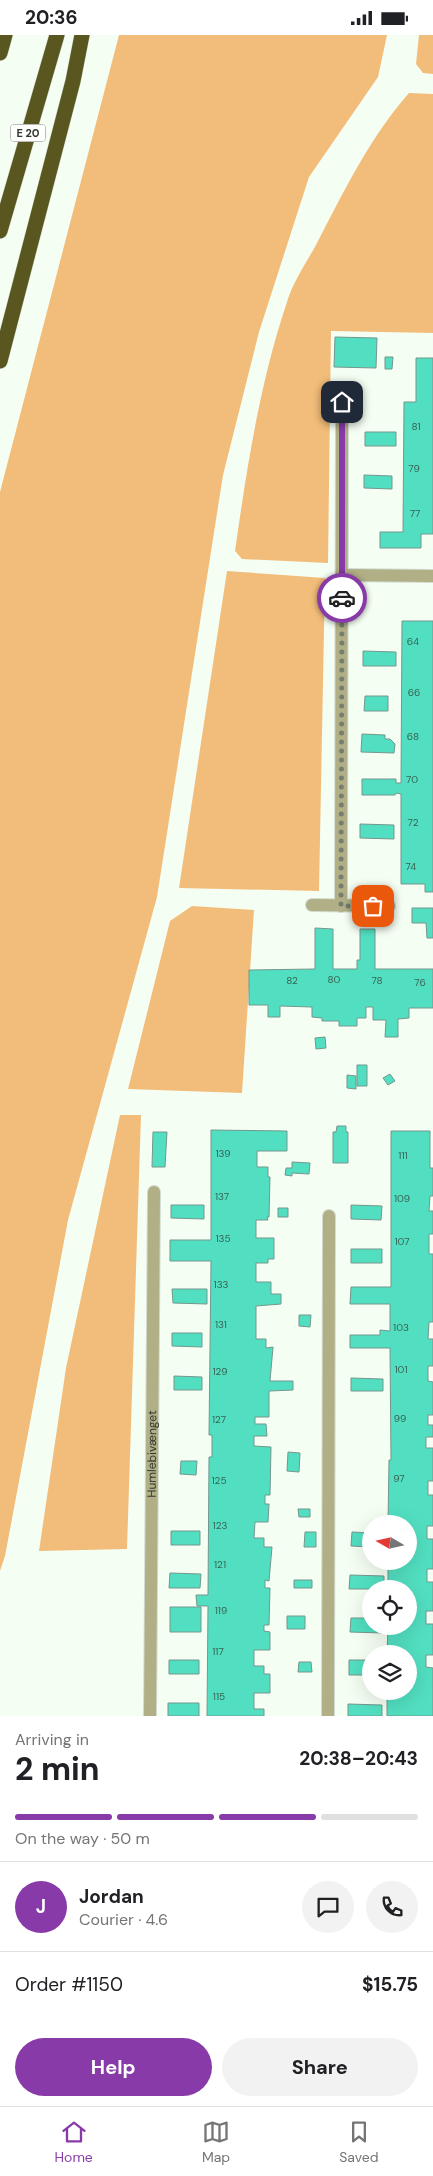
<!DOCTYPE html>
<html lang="en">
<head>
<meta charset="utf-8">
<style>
	body { margin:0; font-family:"DM Sans",sans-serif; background:#f2f2f2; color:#202124; height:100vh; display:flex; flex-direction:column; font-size:19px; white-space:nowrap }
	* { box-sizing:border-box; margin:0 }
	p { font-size:16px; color:#757577 }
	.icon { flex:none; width:28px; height:28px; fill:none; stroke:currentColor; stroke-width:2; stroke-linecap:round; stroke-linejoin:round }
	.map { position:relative; height:1681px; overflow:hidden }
	.panel { display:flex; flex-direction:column; background:#fff; flex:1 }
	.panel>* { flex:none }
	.needle { width:32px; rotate:279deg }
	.tools { position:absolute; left:362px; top:1480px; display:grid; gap:10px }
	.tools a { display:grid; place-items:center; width:55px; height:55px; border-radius:50%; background:#fff; box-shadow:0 5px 20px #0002; font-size:25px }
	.pin { position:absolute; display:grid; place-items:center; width:42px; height:42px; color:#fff; margin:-21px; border-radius:10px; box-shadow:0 2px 8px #0006 }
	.courier { position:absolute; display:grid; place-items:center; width:50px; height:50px; margin:-25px; border:4px solid #893aa9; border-radius:50%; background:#fff; color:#222; box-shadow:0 1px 6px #0007 }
	.overview em { font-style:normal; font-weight:700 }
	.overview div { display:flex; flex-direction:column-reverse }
	.overview { display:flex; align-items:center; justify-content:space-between; height:85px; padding:0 15px }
	h1 { font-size:32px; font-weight:700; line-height:38px }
	.bar { display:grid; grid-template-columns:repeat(4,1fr); gap:8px 5px; align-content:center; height:60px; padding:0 15px }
	.bar i { height:6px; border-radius:4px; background:#e0e0e0 }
	.bar .on { background:#893aa9 }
	.bar p { grid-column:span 4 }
	.line { display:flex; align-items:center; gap:12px; padding:0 15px; border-top:1px solid #e0e0e0 }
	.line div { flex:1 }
	.round { display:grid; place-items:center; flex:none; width:52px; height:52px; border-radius:26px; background:#f2f2f2 }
	.cta { display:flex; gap:10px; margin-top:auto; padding:10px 15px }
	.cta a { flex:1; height:58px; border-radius:30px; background:#893aa9; color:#fff; font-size:20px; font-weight:700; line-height:58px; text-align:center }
	.cta a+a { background:#f2f2f2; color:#202124 }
	.status { display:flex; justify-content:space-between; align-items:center; height:35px; padding:0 25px; background:#fff; direction:ltr }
	.status svg { height:14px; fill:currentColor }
	.tabs { display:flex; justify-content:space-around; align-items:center; height:70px; border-top:1px solid #e0e0e0; background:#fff; font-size:14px; color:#757577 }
	.tabs a { display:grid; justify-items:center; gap:2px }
	.tabs .on { color:#893aa9 }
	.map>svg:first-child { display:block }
	.green { fill:#f2bd7a }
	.building { fill:#52dfc1; stroke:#73978d }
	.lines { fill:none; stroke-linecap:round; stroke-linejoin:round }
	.street-casing { stroke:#d2dbd0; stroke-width:14 }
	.highway-casing { stroke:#d2dbd0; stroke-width:16 }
	.street { stroke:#b0af85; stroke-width:12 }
	.highway { stroke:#59571f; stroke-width:15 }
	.done { stroke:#757e73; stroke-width:5; stroke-dasharray:0 9 }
	.route { stroke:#893aa9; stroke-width:6 }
	.labels { text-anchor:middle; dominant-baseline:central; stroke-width:4; stroke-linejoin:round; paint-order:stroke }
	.number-label { font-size:10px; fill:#386253 }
	.shield { fill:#fff; stroke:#6e746d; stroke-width:1 }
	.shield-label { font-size:11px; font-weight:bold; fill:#30392e }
	.street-label { font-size:12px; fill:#30392e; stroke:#fff }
</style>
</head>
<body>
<div class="status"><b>20:36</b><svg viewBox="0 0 49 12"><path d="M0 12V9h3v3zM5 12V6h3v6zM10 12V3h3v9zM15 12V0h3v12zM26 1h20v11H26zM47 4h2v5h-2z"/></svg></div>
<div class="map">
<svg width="433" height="1681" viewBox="0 0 433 1681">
	<rect width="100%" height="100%" fill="#f5fef3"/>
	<path class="green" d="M119 0H387L378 42 309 142 259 297 223 440 157 862 68 1185 5 1521 0 1536V457Z
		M419 0H433V39L423 38 416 29Z
		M409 58 433 59V298L331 296 328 528 242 524 235 516C247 432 260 347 287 267 293 247 306 228 316 210 343 158 370 102 409 58Z
		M227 536 325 543 319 856 179 853Z
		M192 871 254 875 242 1058 128 1054 170 886Z
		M120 1080H141L127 1514 39 1516 66 1333Z"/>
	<path class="building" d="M335 302 377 303 376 333 334 332Z
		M385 322H393L392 334H385Z
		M416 323H433V499H421V513H380V497H403L404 367H416Z
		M365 397H396V411H365Z
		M364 440 392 441V454L364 453Z
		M402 586H433V857H425V849H401V759L396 758 395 760H362V744H396V748H401Z
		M363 616 396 617V631H363Z
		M365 661H388V676H364Z
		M362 699 385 700V704H390L395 709 394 718 361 717Z
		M360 789 394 790V804L360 803Z
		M412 873H433V903H427L426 888H412Z
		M315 893 333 894V934H357V925H360V894H375V934H433V973H409V983L398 984V1002H385L386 985H373V972H366V983H357V991H339V986H322V983L312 982V972L280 971V982H268V970H249V935L315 934Z
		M325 1002 326 1013 316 1014 315 1003Z
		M357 1030H367V1051H357Z
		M390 1039 395 1046 388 1050 383 1043Z
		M347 1040 356 1041V1054L347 1053Z
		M337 1091H346V1097H348V1128H333V1097H336Z
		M211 1095 287 1096V1116H257V1132H268V1142H270L269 1182H267L268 1185H256V1203H274V1224H268V1228H256V1247H271V1259H281V1269L256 1271V1304H266V1313L273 1312 270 1346H293V1355L269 1356V1382H255V1389H266L267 1401H254V1411L271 1412 270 1460H265V1469H269L268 1487H255L254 1503H264V1512H272L269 1546 265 1545V1553H270L269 1590H264V1596L270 1597V1615H254V1631H264V1639H270V1658H254V1674H264V1681H207L208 1571H197L196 1560H208L209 1422H212V1400H209L211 1226H170V1205H211Z
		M391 1096H430V1133H433V1161H430L429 1176H433V1199H429V1219H433V1287H429L428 1304H433V1331H428V1346L433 1347V1380H428V1390H433V1402H426V1413H433V1446H428V1460H433V1491H427V1504H433V1534H427V1547H433V1576H426V1589H433V1620H426V1632L433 1633V1681H387V1656H409V1619H387L388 1591H409V1554H388V1526H409V1489H388L389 1425H391L390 1313H350V1300H380V1295L390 1296V1269H350L351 1252H391Z
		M153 1097H167L165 1132H152Z
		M292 1127 310 1128 309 1139 292 1138V1141L285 1140 286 1133H292Z
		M171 1170H204V1184L171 1183Z
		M351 1170 382 1171 381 1185 351 1184Z
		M278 1173H288V1182H278Z
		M351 1214H382V1228H351Z
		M172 1254H207V1269L173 1268Z
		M299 1280H311L310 1292 299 1291Z
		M172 1298H202V1312L172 1311Z
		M174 1341 202 1342V1355H174Z
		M351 1343 383 1344V1356H351Z
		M288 1417 300 1418 299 1437 287 1436Z
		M181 1426H197L196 1440 180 1439Z
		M298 1474H310V1482H299Z
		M171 1496H200V1510H171Z
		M305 1497H316V1512H304Z
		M352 1497 371 1498V1512L351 1511Z
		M170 1538 201 1539 200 1553H169Z
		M350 1540 384 1541V1554H349Z
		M294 1545H312V1553H294Z
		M170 1572H201V1597H170Z
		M287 1581H305V1594H287Z
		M351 1583H371V1591H383V1598L350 1597Z
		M169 1625H199V1639H169Z
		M349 1625H371V1640H349Z
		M299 1627H311L312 1637H298Z
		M168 1668H199V1681H168Z
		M348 1669 382 1670V1681H348Z"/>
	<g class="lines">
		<g class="street-casing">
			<g id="street">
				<path d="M342 540 433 541"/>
				<path d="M312 870 389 871"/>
				<path d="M341 871 342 367"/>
				<path id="s1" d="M150 1681 154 1157"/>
				<path d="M328 1681 329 1181"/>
			</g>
		</g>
		<g class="highway-casing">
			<path id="highway" d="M0 18 5 0
				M0 196 57 0
				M0 326 73 46 82 0"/>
		</g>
		<use href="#street" class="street"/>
		<use href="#highway" class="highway"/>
	</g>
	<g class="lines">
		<path class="done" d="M342 563 341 871H373"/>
		<path class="route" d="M342 563V367"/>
	</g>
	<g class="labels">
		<g class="number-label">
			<text x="416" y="391">81</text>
			<text x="414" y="433">79</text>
			<text x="415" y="478">77</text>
			<text x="413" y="606">64</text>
			<text x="414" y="657">66</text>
			<text x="413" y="701">68</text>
			<text x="412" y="744">70</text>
			<text x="413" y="787">72</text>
			<text x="411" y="831">74</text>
			<text x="334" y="944">80</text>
			<text x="292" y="945">82</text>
			<text x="377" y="945">78</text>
			<text x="420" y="947">76</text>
			<text x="223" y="1118">139</text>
			<text x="403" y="1120">111</text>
			<text x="222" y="1161">137</text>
			<text x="402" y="1163">109</text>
			<text x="223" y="1203">135</text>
			<text x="402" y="1206">107</text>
			<text x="221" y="1249">133</text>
			<text x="221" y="1289">131</text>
			<text x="401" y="1292">103</text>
			<text x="401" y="1334">101</text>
			<text x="220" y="1336">129</text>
			<text x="400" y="1383">99</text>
			<text x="219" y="1384">127</text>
			<text x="399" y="1443">97</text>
			<text x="219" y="1445">125</text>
			<text x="220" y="1490">123</text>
			<text x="220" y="1529">121</text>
			<text x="221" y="1575">119</text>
			<text x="218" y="1616">117</text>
			<text x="219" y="1661">115</text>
		</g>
		<rect class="shield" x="10.5" y="89.5" width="35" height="17" rx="4"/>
		<g class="shield-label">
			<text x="28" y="98">E 20</text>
		</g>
		<g class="street-label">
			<text stroke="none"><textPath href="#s1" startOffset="262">Humlebivænget</textPath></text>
		</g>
	</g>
</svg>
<div class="tools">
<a><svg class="needle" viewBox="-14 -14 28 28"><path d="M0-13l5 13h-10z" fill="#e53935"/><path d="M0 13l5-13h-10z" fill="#757577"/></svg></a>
<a><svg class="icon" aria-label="locate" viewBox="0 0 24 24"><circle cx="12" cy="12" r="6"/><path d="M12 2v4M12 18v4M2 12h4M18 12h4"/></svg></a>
<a><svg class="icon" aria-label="layers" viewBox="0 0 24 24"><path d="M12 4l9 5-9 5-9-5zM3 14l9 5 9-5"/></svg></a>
</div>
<div class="pin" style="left:373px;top:871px;background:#ea580c"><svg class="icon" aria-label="bag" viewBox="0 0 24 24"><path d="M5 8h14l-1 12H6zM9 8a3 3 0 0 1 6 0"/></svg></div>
<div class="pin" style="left:342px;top:367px;background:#1f2937"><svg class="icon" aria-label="home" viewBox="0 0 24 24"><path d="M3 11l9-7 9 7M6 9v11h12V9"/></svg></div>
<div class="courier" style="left:342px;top:563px"><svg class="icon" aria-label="car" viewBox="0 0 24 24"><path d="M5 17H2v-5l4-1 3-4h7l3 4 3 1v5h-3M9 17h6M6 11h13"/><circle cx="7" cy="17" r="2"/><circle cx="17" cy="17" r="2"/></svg></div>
</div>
<section class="panel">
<div class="overview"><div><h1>2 min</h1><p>Arriving in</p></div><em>20:38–20:43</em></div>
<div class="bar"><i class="on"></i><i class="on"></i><i class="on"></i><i></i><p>On the way · 50 m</p></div>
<div class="line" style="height:90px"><b class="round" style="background:#893aa9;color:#fff">J</b><div><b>Jordan</b><p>Courier · 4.6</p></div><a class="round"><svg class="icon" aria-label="chat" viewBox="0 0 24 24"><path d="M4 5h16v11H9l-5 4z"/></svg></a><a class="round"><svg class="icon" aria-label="phone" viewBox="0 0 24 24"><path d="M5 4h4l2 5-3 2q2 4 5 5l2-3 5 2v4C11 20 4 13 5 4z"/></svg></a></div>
<div class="line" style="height:65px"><div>Order #1150</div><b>$15.75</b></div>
<div class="cta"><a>Help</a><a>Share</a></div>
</section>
<nav class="tabs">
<a class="on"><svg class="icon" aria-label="home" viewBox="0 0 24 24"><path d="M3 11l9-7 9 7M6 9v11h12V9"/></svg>Home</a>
<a><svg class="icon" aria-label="map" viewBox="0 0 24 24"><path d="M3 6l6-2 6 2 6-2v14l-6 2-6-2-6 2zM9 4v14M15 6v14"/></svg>Map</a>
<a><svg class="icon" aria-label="saved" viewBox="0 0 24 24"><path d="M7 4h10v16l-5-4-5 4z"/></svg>Saved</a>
</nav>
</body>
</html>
